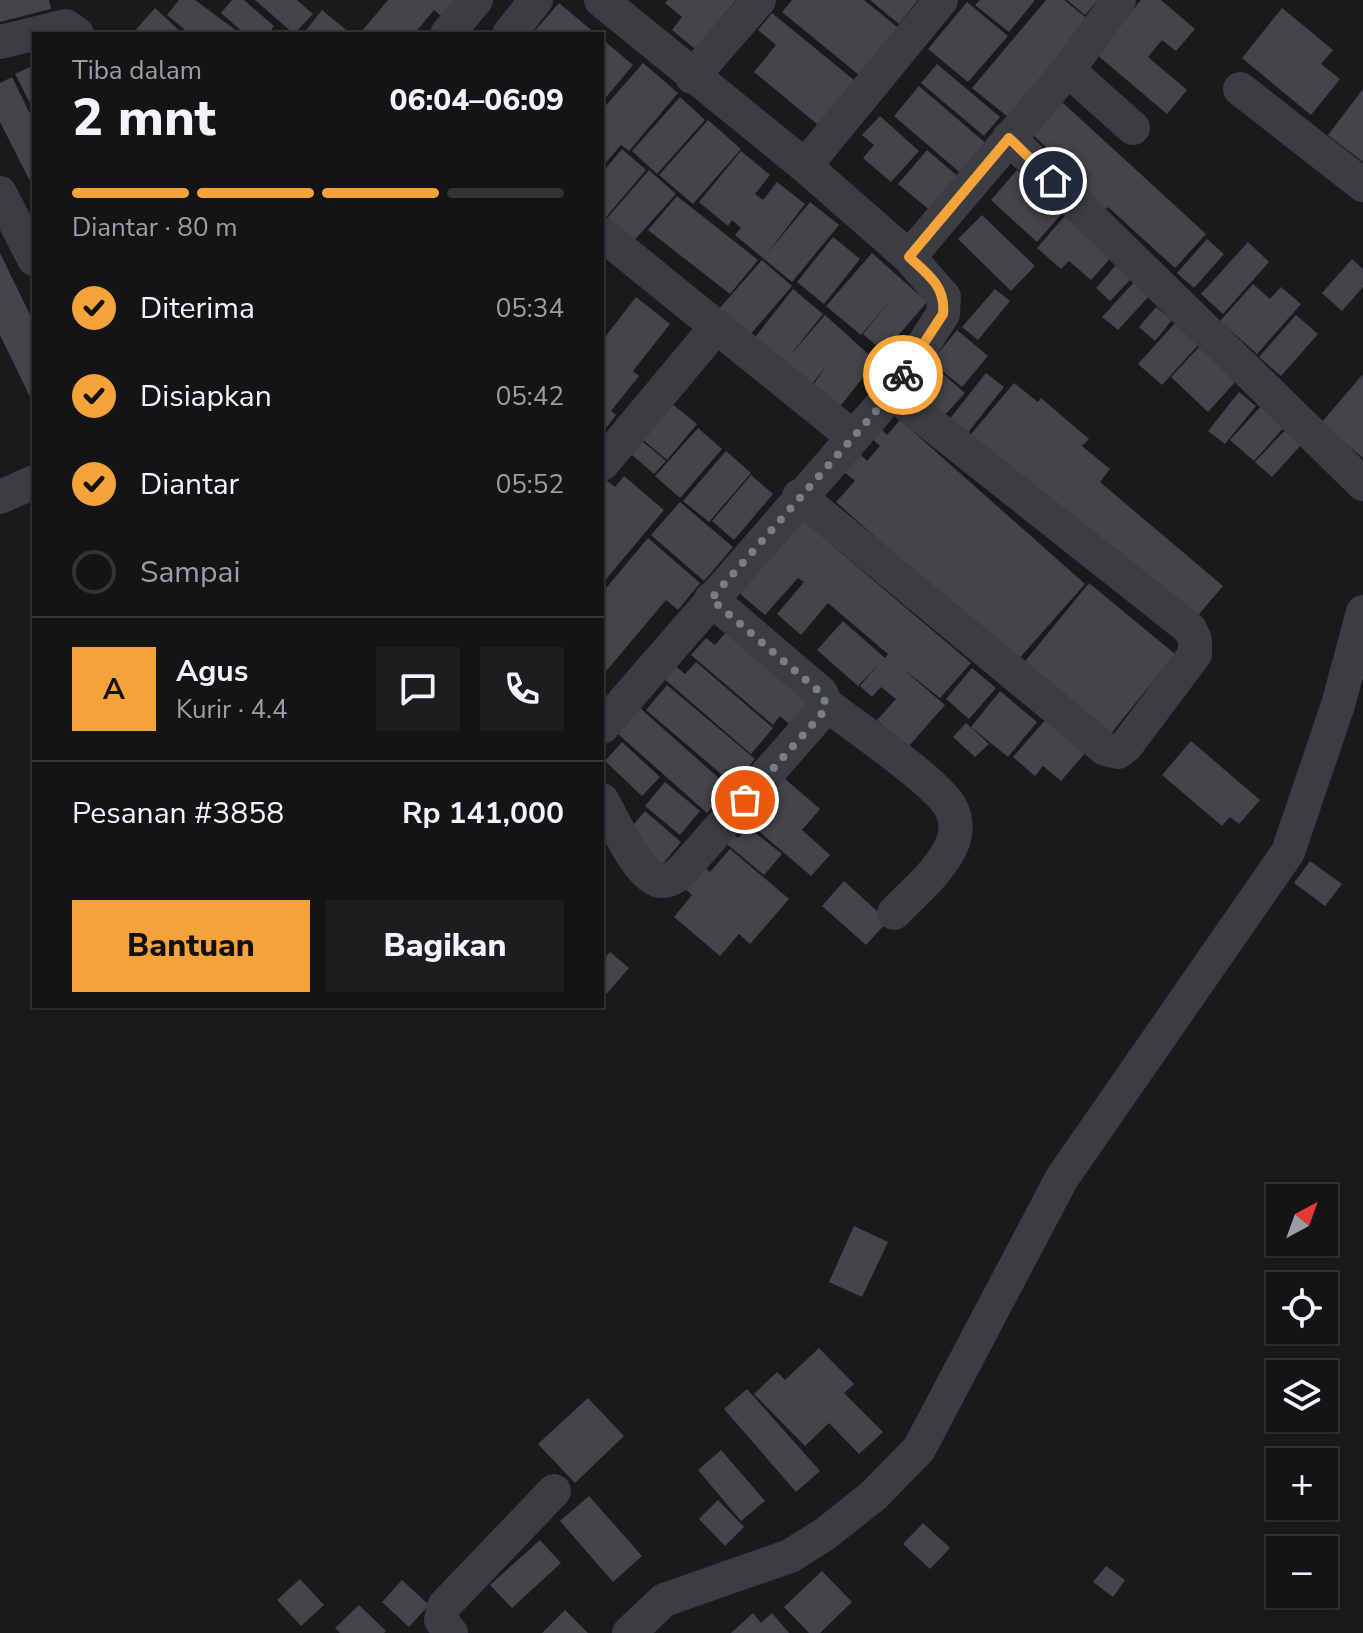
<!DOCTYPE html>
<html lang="id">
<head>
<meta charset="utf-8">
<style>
	body { margin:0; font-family:"Nunito Sans",sans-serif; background:#1d1d1f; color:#f1f3f6; height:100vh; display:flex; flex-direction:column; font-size:30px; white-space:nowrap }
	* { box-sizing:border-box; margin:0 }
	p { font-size:26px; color:#9d9ea1 }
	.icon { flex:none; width:44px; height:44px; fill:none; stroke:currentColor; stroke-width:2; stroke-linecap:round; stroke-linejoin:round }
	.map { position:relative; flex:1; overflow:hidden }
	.details { position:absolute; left:32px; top:32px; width:572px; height:976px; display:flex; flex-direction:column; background:#141416; border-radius:0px; box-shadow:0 2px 6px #0004,0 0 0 2px #333335 }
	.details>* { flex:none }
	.needle { width:52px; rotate:41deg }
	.tools { position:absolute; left:1266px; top:1184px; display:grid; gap:16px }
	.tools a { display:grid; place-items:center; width:72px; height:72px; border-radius:0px; background:#141416; box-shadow:0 2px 6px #0004,0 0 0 2px #333335; font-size:40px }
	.pin { position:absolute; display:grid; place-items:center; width:68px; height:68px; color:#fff; margin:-34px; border:4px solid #fff; border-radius:50%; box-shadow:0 2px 8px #0007 }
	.courier { position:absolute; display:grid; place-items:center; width:80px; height:80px; margin:-40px; border:6px solid #f4a23a; border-radius:50%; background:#fff; color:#222; box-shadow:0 2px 10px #0007 }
	.head em { font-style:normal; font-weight:800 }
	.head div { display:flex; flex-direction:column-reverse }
	.head { display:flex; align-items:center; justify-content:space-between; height:136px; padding:0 40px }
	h1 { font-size:52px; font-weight:800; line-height:60px }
	.bar { display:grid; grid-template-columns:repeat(4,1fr); gap:12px 8px; align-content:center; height:96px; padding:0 40px }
	.bar i { height:10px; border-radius:6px; background:#333335 }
	.bar .active { background:#f4a23a }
	.bar p { grid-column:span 4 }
	.line { display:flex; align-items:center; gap:20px; padding:0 40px; border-top:2px solid #333335 }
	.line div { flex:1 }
	.round { display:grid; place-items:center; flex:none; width:84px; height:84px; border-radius:0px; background:#1d1d1f }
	ol { padding:0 40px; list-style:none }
	li { display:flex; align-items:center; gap:24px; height:88px }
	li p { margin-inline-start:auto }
	li .icon { padding:8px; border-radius:50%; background:#f4a23a; color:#111; stroke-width:4 }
	li:last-child { color:#9d9ea1 }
	li i { width:44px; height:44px; border:4px solid #333335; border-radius:50% }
	.button { display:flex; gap:16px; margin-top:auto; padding:16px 40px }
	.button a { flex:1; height:92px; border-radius:0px; background:#f4a23a; color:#111; font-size:32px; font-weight:800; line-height:92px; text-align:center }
	.button a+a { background:#1d1d1f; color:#f1f3f6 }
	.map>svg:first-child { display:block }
	.building { fill:#444549 }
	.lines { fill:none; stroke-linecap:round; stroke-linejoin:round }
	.minor { stroke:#3b3d42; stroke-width:34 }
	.done { stroke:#7a7d84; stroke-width:8; stroke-dasharray:0 14.4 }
	.route { stroke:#f4a23a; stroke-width:10 }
</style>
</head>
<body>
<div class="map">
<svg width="1363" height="1633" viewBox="0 0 1363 1633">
	<rect width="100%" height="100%" fill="#1a1a1d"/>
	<path class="building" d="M0 0H49L51 9 0 22Z
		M179 0H195L241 34H190L167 15Z
		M232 0H244L274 26 268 34H245L221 13Z
		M255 0H297L313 14 294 34Z
		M388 0H469L450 23 434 10 414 34H366L362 31Z
		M668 0H736L695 49 672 30 682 17 665 3Z
		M792 0H864L907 35 859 75 782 12Z
		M870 0H918L899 24Z
		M980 0H1035L1009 32 975 5Z
		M1046 0H1064L1089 20 1008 117 972 88Z
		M1067 0H1098L1085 15Z
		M1141 0H1161L1195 29 1176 51 1162 40 1148 57 1187 90 1167 114 1096 54Z
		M967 2 1008 36 968 82 928 49Z
		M559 3 596 34H532Z
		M155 8 183 34H132Z
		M1282 8 1333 50 1321 64 1340 79 1311 115 1242 58Z
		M322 10 351 34H303Z
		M772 13 860 85 823 129 754 72 776 45 758 30Z
		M602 39 633 65 602 102Z
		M643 63 678 93 629 151 621 145 602 167V110Z
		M937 64 1000 117 984 136 921 83Z
		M34 65V111L15 74Z
		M12 77 34 122V189L0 122V83Z
		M919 86 989 146 964 176 894 116Z
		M1363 89V162L1328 135Z
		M680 97 705 120 657 174 632 151Z
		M1062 102 1206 234 1175 268 1108 207 1103 212 1077 189 1092 173 1082 181 1032 134Z
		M880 116 919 151 891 182 863 158 874 145 862 135Z
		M708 120 741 149 693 204 659 175Z
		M622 149 646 170 602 222V173Z
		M927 150 961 179 932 212 898 184Z
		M741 151 770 175 755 194 763 200 777 182 805 204 766 255 810 202 839 225 792 282 735 235 741 228 732 220 728 226 699 202Z
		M649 170 676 194 629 246 603 223Z
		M1017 170 1064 211 1037 242 991 200Z
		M677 196 758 260 730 294 648 230Z
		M1069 211 1115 253 1091 280 1069 261 1061 269 1037 248Z
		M982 215 1035 266 1011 291 958 239Z
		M833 237 860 259 824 304 797 282Z
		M1207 239 1224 254 1194 288 1177 273Z
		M1248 242 1269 262 1223 314 1201 294Z
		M0 253 34 323V405L0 335Z
		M872 253 927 302 884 352 863 334 892 298 861 335 826 306Z
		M1352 259 1363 269V287L1342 311 1322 293Z
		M762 260 792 286 749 336 718 310Z
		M1116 265 1131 279 1110 301 1096 288Z
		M1135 281 1150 295 1118 330 1102 317Z
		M1253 284 1270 299 1281 287 1301 304 1257 354 1220 321Z
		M793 289 823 314 787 359 825 315 876 361 838 409 811 388 827 365 808 389 752 341Z
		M995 289 1010 301 978 340 962 327Z
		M636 297 670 324 633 371 639 376 611 411 616 415 602 433V341Z
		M1156 307 1172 320 1155 341 1139 327Z
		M1296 315 1318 334 1281 376 1259 357Z
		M1176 322 1200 343 1162 385 1138 364Z
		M957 330 988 356 962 387 931 362Z
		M1199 347 1236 381 1208 412 1171 377Z
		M934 366 965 393 944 416 914 389Z
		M986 373 1004 387 966 435 948 421Z
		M1363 374V458L1321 423Z
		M1014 383 1038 402 1041 398 1089 439 1082 446 1110 469 1100 482 1223 586 1188 627 967 439Z
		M1239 392 1256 406 1225 444 1208 431Z
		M671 403 697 424 667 460 641 438Z
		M1263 404 1286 425 1254 461 1230 440Z
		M900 420 1085 584 1016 662 836 502 855 481 843 471 859 453 867 461 880 446 869 436 878 426 887 435Z
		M698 428 722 449 680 498 655 476Z
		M1287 428 1303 443 1272 477 1255 462Z
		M641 440 666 461 654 474 630 453Z
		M726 451 751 473 709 522 683 501Z
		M751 475 773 494 734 540 712 521Z
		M624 476 664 510 602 584V480L604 478 615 487Z
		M680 502 733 547 704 581 651 535Z
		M806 512 834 547 971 663 940 698 902 668 945 705 908 747 877 720 896 699 881 687 872 697 860 686 879 664 858 686 817 650 843 621 885 658 888 654 828 603 801 635 777 614 804 582 798 578 765 615 738 592Z
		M648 538 700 583 678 610 666 600 602 676V593Z
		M1089 583 1175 654 1109 736 1022 665Z
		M727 631 816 706 796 730 780 716 773 725 691 655 706 638 715 645Z
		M696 662 773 728 751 754 662 677 673 664 685 674Z
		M972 668 996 688 969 719 946 699Z
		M667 685 755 759 734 785 646 710Z
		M1000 691 1037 722 1008 757 971 727Z
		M640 708 730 788 707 813 618 734Z
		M1047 718 1086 752 1061 781 1043 766 1035 776 1013 757Z
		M966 723 989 744 975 757 953 737Z
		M1191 741 1260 800 1239 824 1230 817 1222 826 1162 775Z
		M622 742 660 777 642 796 605 761Z
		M784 778 820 809 802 830 830 855 811 876 747 821Z
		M665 782 700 811 680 835 645 806Z
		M645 811 681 842 661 866 624 836Z
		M748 827 782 854 764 875 722 840 729 831 738 838Z
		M730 849 789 899 750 944 739 934 720 956 674 917 692 895 682 886 701 864 710 872Z
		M1310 861 1342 884 1325 906 1294 883Z
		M844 881 888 921 866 945 822 906Z
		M610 952 629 968 602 999V961Z
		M854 1226 888 1242 862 1297 829 1282Z
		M819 1348 854 1384 844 1393 883 1432 859 1454 829 1423 805 1446 754 1394 777 1372 785 1380Z
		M747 1389 820 1471 796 1492 724 1409Z
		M588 1398 624 1436 575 1483 538 1444Z
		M721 1450 765 1501 741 1521 698 1470Z
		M589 1496 642 1556 613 1582 560 1521Z
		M718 1500 744 1527 725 1546 699 1519Z
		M923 1523 950 1548 930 1569 903 1544Z
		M540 1540 561 1563 512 1608 490 1585Z
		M1106 1566 1125 1580 1113 1597 1093 1582Z
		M822 1571 852 1602 820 1633H809L784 1607Z
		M300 1579 324 1605 301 1626 277 1600Z
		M402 1580 429 1605 409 1627 382 1602Z
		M359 1605 386 1631 384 1633H340L335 1628Z
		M565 1610 588 1633H542Z
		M753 1613 761 1623 772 1613 789 1633H731Z"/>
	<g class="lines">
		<path class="minor" d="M601 0 805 166 909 257 944 297 943 314 892 393 602 727
			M447 34 476 0
			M509 34 536 0
			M0 42 66 26 77 34
			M1068 70 1133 128
			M692 77 759 0
			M1240 89 1363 185
			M1009 138 1363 484
			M805 166 941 0
			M0 193 34 259
			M602 234 853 437
			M909 257 1068 70 1119 0
			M602 464 717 326
			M799 496 1105 749 1118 752 1126 746 1195 654V640L1190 629 892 393
			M0 497 34 482
			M826 704C855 727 933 779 950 806 956 817 957 830 953 842 942 870 914 892 894 913
			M602 800C613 819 640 881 661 881 673 882 681 872 688 864L824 709 826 704 821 693 711 599
			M451 1633 441 1620 444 1606 554 1491
			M629 1633 664 1600 790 1556 825 1534 873 1496 919 1449 1062 1178 1288 852 1338 705 1363 612"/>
	</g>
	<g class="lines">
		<path class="done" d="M745 800 821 715 826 704 821 693 711 599 892 393 903 375"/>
		<path class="route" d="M903 375 943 314C946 287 928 274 909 257L1009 138 1053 181"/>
	</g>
</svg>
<div class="tools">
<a><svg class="needle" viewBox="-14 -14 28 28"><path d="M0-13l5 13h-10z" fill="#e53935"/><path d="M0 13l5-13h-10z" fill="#9d9ea1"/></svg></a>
<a><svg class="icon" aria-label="locate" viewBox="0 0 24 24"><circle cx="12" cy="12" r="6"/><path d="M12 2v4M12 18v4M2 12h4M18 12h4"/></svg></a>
<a><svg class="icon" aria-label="layers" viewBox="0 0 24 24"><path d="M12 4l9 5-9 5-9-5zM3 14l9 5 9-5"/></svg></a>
<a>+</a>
<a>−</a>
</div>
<div class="pin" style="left:745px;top:800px;background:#ea580c"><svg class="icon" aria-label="bag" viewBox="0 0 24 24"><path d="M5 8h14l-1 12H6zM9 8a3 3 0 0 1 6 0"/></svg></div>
<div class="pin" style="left:1053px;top:181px;background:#1f2937"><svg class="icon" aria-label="home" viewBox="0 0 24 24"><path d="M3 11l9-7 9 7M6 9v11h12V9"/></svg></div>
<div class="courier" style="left:903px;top:375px"><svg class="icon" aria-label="bike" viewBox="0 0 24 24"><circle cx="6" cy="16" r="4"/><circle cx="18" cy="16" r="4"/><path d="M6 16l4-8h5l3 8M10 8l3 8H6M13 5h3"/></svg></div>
<section class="details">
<div class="head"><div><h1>2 mnt</h1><p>Tiba dalam</p></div><em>06:04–06:09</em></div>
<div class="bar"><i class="active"></i><i class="active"></i><i class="active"></i><i></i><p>Diantar · 80 m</p></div>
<ol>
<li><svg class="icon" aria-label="check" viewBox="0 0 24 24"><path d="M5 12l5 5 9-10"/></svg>Diterima<p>05:34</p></li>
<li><svg class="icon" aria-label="check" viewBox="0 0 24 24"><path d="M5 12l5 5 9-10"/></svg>Disiapkan<p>05:42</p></li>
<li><svg class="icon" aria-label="check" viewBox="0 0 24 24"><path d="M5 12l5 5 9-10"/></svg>Diantar<p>05:52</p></li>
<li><i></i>Sampai</li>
</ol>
<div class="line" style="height:144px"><b class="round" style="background:#f4a23a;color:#111">A</b><div><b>Agus</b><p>Kurir · 4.4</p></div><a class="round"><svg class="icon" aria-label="chat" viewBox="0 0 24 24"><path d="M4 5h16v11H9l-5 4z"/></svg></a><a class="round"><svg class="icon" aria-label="phone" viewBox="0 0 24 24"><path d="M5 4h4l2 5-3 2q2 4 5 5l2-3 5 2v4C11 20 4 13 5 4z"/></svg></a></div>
<div class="line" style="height:104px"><div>Pesanan #3858</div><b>Rp 141,000</b></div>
<div class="button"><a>Bantuan</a><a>Bagikan</a></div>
</section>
</div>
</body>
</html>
